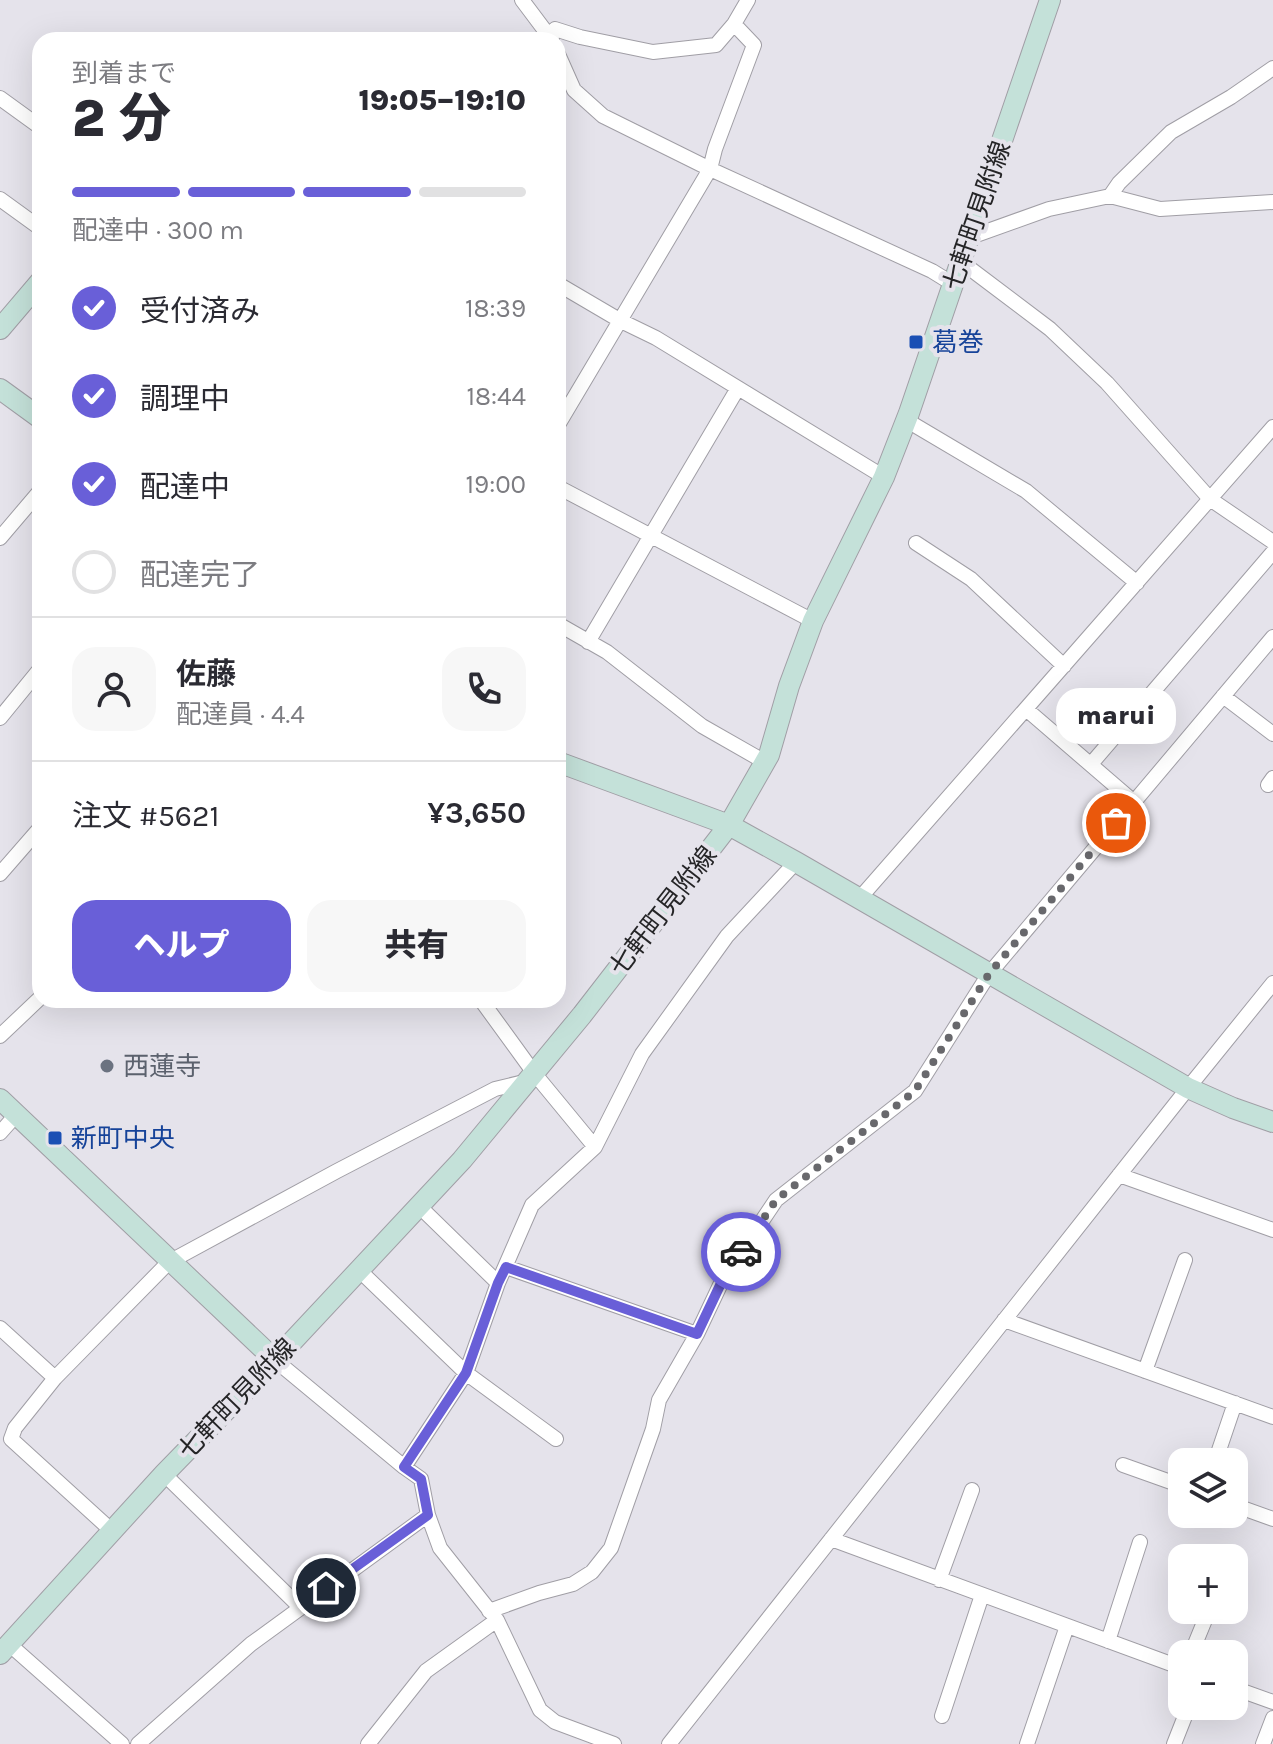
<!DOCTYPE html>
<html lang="ja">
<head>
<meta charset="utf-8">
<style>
	body { margin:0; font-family:Karla,"Noto Sans JP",sans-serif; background:#f7f7f7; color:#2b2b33; height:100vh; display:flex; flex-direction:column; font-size:30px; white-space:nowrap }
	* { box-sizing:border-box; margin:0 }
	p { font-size:26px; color:#7c7c81 }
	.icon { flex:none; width:44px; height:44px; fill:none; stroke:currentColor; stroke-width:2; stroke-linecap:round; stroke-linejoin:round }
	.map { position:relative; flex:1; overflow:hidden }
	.sheet { position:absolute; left:32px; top:32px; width:534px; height:976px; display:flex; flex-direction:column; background:#fff; border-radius:24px; box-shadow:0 8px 32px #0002 }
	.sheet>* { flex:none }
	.controls { position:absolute; left:1168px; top:1448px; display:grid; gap:16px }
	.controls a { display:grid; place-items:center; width:80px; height:80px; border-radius:16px; background:#fff; box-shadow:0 8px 32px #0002; font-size:40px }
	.pin { position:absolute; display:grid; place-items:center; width:68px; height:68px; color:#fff; margin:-34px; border:4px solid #fff; border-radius:50%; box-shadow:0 2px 8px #0007 }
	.courier { position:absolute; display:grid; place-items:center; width:80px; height:80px; margin:-40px; border:6px solid #695fd8; border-radius:50%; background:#fff; color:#222; box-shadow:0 2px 10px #0007 }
	.bubble { position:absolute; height:56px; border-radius:24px; background:#fff; box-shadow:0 8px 32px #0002; font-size:26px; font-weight:800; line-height:56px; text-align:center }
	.headline em { font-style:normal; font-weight:800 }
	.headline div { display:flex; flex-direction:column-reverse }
	.headline { display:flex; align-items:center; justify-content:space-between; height:136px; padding:0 40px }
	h1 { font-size:52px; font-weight:800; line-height:60px }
	.bar { display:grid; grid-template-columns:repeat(4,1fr); gap:12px 8px; align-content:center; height:96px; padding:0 40px }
	.bar i { height:10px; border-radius:6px; background:#e1e1e2 }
	.bar .on { background:#695fd8 }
	.bar p { grid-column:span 4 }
	.line { display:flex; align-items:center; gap:20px; padding:0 40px; border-top:2px solid #e1e1e2 }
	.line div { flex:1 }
	.round { display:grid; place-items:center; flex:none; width:84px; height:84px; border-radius:24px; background:#f7f7f7 }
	ol { padding:0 40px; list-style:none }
	li { display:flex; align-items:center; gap:24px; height:88px }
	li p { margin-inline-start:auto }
	li .icon { padding:8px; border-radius:50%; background:#695fd8; color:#fff; stroke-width:4 }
	li:last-child { color:#7c7c81 }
	li i { width:44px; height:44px; border:4px solid #e1e1e2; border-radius:50% }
	.action { display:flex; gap:16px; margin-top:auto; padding:16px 40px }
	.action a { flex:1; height:92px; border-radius:24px; background:#695fd8; color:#fff; font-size:32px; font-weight:800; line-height:92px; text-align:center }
	.action a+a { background:#f7f7f7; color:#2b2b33 }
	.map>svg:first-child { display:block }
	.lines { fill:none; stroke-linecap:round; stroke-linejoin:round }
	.street-casing { stroke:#a09ea5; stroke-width:16 }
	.secondary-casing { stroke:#a09ea5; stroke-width:22 }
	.street { stroke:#fff; stroke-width:14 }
	.secondary { stroke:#c4e1d9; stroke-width:20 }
	.done { stroke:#68686c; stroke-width:8; stroke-dasharray:0 14.4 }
	.route { stroke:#695fd8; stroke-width:10 }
	.transit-dot { fill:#1a4fb4; stroke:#e5e3eb; stroke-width:3 }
	.worship-dot { fill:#6b7280; stroke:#e5e3eb; stroke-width:3 }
	.labels { text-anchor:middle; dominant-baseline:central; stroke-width:8; stroke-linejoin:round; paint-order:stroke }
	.street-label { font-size:26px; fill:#252527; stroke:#e5e3eb }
	.transit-label { font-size:26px; fill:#164399; stroke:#e5e3eb; text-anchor:start }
	.worship-label { font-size:26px; fill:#5b616d; stroke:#e5e3eb; text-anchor:start }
</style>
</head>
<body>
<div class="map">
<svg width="1273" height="1744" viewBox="0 0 1273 1744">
	<rect width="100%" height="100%" fill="#e5e3eb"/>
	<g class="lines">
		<g class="street-casing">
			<path id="street" d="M522 0 552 40
				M555 29 580 37 653 52 716 45 734 24
				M558 54 574 90 603 116 710 169 932 271 953 284
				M0 98 40 127
				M1110 196 1119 183 1171 132 1231 97 1273 68
				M0 199 40 228
				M968 238 1049 209 1110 196 1160 209 1273 202
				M960 261 1050 329 1107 383 1210 499 1273 542
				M558 284 621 321 656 338 884 477
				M906 420 1026 491 1137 583
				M558 425 710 169 715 149 754 45 734 24 748 0
				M558 487 813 621
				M0 538 40 491
				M916 543 971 579 1064 666
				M558 624 607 652 702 726 765 762
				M588 642 738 388
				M1223 696 1273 734
				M1026 709 1134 802
				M0 718 40 669
				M1091 764 1273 552
				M1268 785 1273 778
				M0 874 40 828
				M859 899 1273 427
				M481 1000 534 1073 595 1147
				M0 1036 40 998
				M0 1133 16 1115
				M1119 1175 1273 1230
				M419 1206 498 1283
				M506 1267 697 1334
				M359 1270 466 1373 556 1439
				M1004 1320 1273 1417
				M0 1328 55 1378
				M275 1360 404 1467 421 1479 428 1515 440 1548 497 1620 540 1710 555 1722 614 1744
				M1145 1371 1185 1260
				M1215 1462 1235 1403
				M1123 1465 1182 1486
				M404 1467 466 1373 498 1283 532 1205 595 1147 642 1054 727 936 796 862
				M164 1474 300 1607
				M1234 1505 1273 1519
				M112 1531 11 1439 15 1428 55 1378 169 1262 337 1171 495 1089 528 1081
				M831 1539 1182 1668
				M939 1580 972 1490
				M489 1611 539 1593 573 1584 592 1572 611 1548 653 1429 659 1400 697 1334 723 1279 776 1200 915 1091 989 974 1273 637
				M1108 1641 1140 1542
				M9 1644 122 1744
				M1191 1654 1209 1610
				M1234 1688 1273 1702
				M942 1716 982 1595
				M138 1744 251 1644 428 1515
				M368 1744 426 1671 497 1620
				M669 1744 1188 1088 1273 983
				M1027 1744 1067 1626
				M1174 1744 1189 1706
				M1263 1744 1273 1718"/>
		</g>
		<g class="secondary-casing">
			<path id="secondary" d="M0 329 40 282
				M0 389 40 418
				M558 762 729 825 796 862 1188 1088 1233 1108 1273 1122
				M0 1099 275 1360
				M0 1654 164 1474 275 1360 462 1160 582 1015 729 825 769 755 789 686 813 621 884 477 909 413 1050 0"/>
		</g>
		<use href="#street" class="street"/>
		<use href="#secondary" class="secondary"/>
	</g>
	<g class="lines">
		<path class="done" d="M741 1252 776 1200 915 1091 989 974 1116 823"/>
		<path class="route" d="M326 1588 428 1515 421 1479 404 1467 466 1373 498 1283 506 1267 697 1334 723 1279 741 1252"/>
	</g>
	<g class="transit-dot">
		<rect x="908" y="334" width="16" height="16" rx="4"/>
		<rect x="47" y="1130" width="16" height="16" rx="4"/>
	</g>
	<circle class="worship-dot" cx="107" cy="1066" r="8"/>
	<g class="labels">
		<g class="street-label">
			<text transform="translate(977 216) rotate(-71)">七軒町見附線</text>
			<text transform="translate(663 911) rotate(-52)">七軒町見附線</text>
			<text transform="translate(237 1399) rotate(-46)">七軒町見附線</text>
		</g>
		<g class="transit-label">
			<text x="932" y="342">葛巻</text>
			<text x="71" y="1138">新町中央</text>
		</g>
		<g class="worship-label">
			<text x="123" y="1066">西蓮寺</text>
		</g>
	</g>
</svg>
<div class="controls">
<a><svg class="icon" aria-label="layers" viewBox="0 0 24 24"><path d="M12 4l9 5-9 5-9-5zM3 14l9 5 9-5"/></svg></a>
<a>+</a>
<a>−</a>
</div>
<div class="pin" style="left:1116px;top:823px;background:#ea580c"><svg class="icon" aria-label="bag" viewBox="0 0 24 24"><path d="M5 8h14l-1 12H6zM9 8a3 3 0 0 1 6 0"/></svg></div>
<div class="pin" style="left:326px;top:1588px;background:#1f2937"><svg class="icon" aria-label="home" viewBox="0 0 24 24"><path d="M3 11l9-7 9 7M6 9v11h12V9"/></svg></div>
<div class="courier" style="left:741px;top:1252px"><svg class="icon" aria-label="car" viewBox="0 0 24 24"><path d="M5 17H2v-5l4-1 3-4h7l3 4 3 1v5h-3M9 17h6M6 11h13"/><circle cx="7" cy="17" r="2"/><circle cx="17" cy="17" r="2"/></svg></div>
<div class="bubble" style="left:1056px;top:688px;width:120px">marui</div>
<section class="sheet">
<div class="headline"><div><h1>2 分</h1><p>到着まで</p></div><em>19:05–19:10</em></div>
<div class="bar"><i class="on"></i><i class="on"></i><i class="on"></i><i></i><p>配達中 · 300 m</p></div>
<ol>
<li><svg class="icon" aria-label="check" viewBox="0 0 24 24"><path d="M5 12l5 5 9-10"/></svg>受付済み<p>18:39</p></li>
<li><svg class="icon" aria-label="check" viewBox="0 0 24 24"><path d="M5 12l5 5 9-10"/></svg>調理中<p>18:44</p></li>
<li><svg class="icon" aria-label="check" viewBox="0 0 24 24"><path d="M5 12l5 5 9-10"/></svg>配達中<p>19:00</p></li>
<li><i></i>配達完了</li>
</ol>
<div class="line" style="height:144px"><a class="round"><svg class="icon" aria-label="person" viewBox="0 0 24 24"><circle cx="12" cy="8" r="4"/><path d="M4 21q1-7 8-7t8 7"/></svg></a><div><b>佐藤</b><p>配達員 · 4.4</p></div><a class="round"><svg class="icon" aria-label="phone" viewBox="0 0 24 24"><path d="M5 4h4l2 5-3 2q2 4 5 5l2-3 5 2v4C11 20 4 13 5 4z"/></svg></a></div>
<div class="line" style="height:104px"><div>注文 #5621</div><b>¥3,650</b></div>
<div class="action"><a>ヘルプ</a><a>共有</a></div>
</section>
</div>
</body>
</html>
